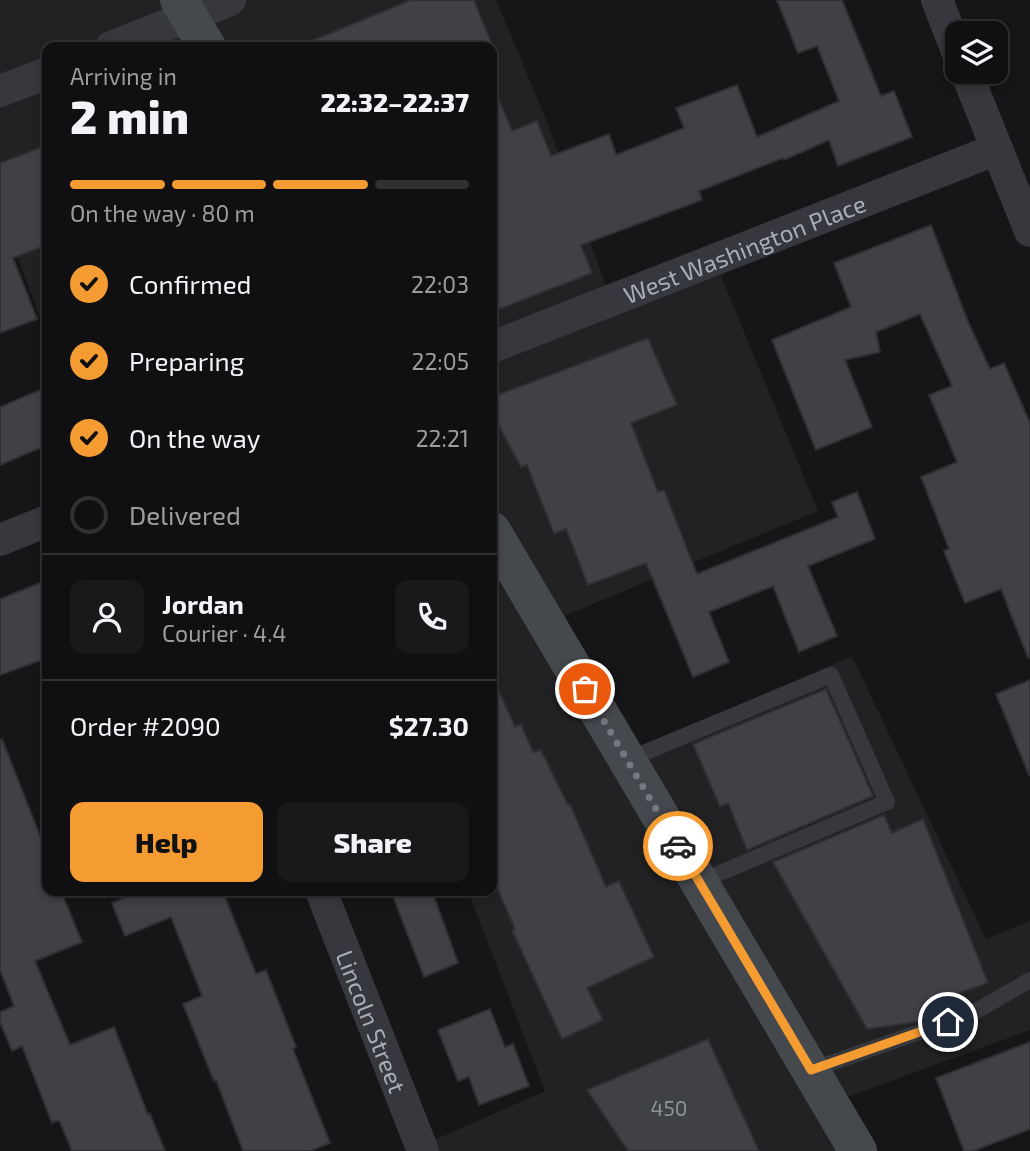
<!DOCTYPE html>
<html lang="en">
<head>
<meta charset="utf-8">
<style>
	body { margin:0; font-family:"Exo 2",sans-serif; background:#19191b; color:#f1f3f6; height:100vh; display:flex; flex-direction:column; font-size:26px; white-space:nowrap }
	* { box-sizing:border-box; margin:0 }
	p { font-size:23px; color:#9c9d9f }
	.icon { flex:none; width:38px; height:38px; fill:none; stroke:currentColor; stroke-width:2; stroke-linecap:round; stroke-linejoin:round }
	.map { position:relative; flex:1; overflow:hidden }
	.panel { position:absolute; left:42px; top:42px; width:455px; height:854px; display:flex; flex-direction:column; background:#101012; border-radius:14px; box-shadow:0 4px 10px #0003,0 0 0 2px #303032 }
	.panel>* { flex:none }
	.fabs { position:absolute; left:945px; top:21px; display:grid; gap:14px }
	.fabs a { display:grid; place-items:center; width:63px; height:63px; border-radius:14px; background:#101012; box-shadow:0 4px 10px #0003,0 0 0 2px #303032; font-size:35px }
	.pin { position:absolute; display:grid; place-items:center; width:60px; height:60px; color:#fff; margin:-30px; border:4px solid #fff; border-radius:50%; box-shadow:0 2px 7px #0007 }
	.courier { position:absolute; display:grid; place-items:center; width:70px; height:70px; margin:-35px; border:5px solid #f49b31; border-radius:50%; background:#fff; color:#222; box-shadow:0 2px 9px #0007 }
	.headline em { font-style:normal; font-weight:800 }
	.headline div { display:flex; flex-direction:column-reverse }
	.headline { display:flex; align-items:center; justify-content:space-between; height:119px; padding:0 28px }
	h1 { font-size:46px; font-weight:800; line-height:52px }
	.bar { display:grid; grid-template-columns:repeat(4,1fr); gap:10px 7px; align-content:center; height:84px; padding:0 28px }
	.bar i { height:9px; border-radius:5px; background:#303032 }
	.bar .current { background:#f49b31 }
	.bar p { grid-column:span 4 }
	.line { display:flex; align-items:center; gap:18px; padding:0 28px; border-top:2px solid #303032 }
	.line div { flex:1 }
	.round { display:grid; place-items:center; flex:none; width:74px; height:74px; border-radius:14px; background:#19191b }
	ol { padding:0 28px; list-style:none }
	li { display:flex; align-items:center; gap:21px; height:77px }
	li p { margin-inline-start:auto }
	li .icon { padding:7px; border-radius:50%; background:#f49b31; color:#111; stroke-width:4 }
	li:last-child { color:#9c9d9f }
	li i { width:38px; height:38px; border:4px solid #303032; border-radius:50% }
	.action { display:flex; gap:14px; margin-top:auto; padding:14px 28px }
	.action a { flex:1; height:80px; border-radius:14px; background:#f49b31; color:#111; font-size:28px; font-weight:800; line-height:80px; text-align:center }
	.action a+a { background:#19191b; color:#f1f3f6 }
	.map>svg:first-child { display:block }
	.built { fill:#222225 }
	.building { fill:#404145; stroke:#303034; stroke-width:2 }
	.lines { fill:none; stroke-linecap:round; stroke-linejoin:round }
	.lane { stroke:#37383d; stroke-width:16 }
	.street { stroke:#37383d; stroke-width:32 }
	.secondary { stroke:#45484d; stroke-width:38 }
	.done { stroke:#747980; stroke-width:7; stroke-dasharray:0 12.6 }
	.route { stroke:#f49b31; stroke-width:9 }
	.labels { text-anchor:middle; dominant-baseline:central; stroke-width:7; stroke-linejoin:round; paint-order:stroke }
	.number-label { font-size:21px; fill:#8d939b }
	.street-label { font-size:24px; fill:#a7aeb8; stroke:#111113 }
</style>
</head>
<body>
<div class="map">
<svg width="1030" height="1151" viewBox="0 0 1030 1151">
	<rect width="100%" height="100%" fill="#161618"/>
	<path class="built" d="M0 0H496L548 124 611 300 714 259 818 511 547 623 624 755 852 656 986 939 1030 921V1030L831 1103 858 1151H423L421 1146 545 1091 468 891H492V47H47V336L0 209Z"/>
	<path class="building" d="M411 0H474L493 47H297Z
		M777 0H842L881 96 894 91 912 137 838 166 829 140 784 160 783 158 699 191 702 200 581 245 592 273 492 312V83L512 131 537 121 551 156 609 134 616 155 684 128 676 108 737 85 757 137 839 101 817 46 798 53Z
		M47 145V245L13 258 37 319 0 333V163Z
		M931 225 969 324 990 369 1004 363 1030 423V657L1028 658 1001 589 965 603 944 551 949 549 921 477 957 462 929 395 952 386 920 314 876 332 880 352 845 360 872 427 816 450 772 340 851 307 834 263Z
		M648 338 677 405 631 423 658 492 664 490 697 574 838 517 832 502 857 492 875 539 808 566 837 636 799 652 773 586 709 612 729 662 693 677 646 563 588 585 566 529 554 534 527 465 521 467 492 413V397Z
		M47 387V445L0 465V407Z
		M47 580V658L0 675V599Z
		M492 675 515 727 521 724 533 752 541 750 568 805 570 804 606 887 619 881 654 957 587 988 603 1020 562 1039 512 930 515 929 492 876Z
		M1030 680V774L1029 775 996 694Z
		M826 689 873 796 747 850 728 803 720 807 693 744Z
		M2 739 47 854V891H61L82 942 35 961 70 1045 114 1027 148 1115 150 1114 165 1151H72L59 1120 52 1123 22 1046 12 1051 0 1022V1012L14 1006 0 970V740Z
		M884 815 892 833 923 819 988 983 947 997 952 1009 946 1012 917 1022 867 1029 773 862Z
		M141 891H232L224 895 256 974 266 970 296 1047 293 1049 330 1143 310 1151H243L216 1080 214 1081 183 1004 202 996 171 917 125 936 112 903Z
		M391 891H432L458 963 424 977Z
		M490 1009 505 1047 513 1044 529 1086 479 1105 469 1077 458 1081 438 1030Z
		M708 1039 759 1151H628L587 1090Z
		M1030 1042V1129L973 1151H964L936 1078Z"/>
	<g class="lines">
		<path class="lane" d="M627 760 831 675 887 802 699 882
			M811 1070 971 1014 1030 980"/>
		<g class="street">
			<path d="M937 0 957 51"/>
			<path d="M111 47 230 0"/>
			<path d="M966 72 1030 231"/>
			<path d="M0 91 47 73"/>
			<path id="s1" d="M492 347 997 149"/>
			<path d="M0 540 47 521"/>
			<path id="s2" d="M321 891 423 1151"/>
		</g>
		<path class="secondary" d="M179 0 207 47
			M492 531 858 1151"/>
	</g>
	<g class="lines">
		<path class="done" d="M585 689 678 846"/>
		<path class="route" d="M678 846 811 1070 948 1022"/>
	</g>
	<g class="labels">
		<g class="number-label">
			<text x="669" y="1107">450</text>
		</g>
		<g class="street-label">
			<text stroke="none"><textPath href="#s1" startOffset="271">West Washington Place</textPath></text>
			<text stroke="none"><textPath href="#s2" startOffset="140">Lincoln Street</textPath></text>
		</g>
	</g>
</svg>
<div class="fabs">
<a><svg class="icon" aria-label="layers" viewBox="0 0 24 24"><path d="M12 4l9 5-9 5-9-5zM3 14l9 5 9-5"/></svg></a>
</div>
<div class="pin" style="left:585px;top:689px;background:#ea580c"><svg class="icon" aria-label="bag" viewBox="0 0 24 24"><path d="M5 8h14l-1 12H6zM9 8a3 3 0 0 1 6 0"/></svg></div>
<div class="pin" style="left:948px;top:1022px;background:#1f2937"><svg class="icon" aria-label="home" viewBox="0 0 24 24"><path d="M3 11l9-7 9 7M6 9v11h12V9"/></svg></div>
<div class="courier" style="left:678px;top:846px"><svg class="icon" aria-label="car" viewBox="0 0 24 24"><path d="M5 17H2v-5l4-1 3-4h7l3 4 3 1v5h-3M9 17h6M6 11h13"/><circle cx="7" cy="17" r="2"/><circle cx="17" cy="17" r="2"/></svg></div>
<section class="panel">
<div class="headline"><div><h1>2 min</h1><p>Arriving in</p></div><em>22:32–22:37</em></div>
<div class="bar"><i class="current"></i><i class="current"></i><i class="current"></i><i></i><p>On the way · 80 m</p></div>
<ol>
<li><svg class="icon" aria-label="check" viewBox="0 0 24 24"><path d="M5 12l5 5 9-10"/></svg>Confirmed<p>22:03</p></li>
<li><svg class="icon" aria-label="check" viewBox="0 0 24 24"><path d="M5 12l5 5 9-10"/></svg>Preparing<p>22:05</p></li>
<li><svg class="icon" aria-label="check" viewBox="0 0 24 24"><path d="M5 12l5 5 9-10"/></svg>On the way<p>22:21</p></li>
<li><i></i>Delivered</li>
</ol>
<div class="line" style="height:126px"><a class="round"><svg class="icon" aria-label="person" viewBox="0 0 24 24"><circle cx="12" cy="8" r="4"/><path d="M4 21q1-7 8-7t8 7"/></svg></a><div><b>Jordan</b><p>Courier · 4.4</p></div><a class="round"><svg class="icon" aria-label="phone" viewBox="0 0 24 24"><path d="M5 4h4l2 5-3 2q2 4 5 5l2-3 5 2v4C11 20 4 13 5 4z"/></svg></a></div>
<div class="line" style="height:91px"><div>Order #2090</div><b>$27.30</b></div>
<div class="action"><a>Help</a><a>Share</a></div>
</section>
</div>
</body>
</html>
